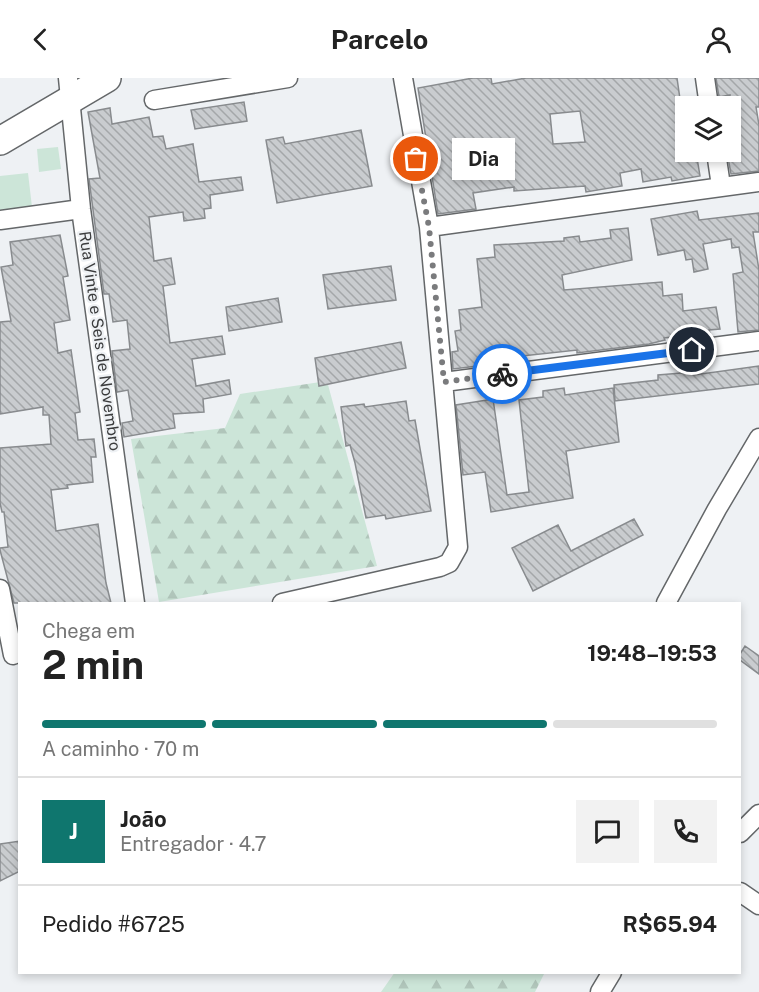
<!DOCTYPE html>
<html lang="pt">
<head>
<meta charset="utf-8">
<style>
	body { margin:0; font-family:"Public Sans",sans-serif; background:#f2f2f2; color:#222; height:100vh; display:flex; flex-direction:column; font-size:22px; white-space:nowrap }
	* { box-sizing:border-box; margin:0 }
	p { font-size:20px; color:#767676 }
	.icon { flex:none; width:33px; height:33px; fill:none; stroke:currentColor; stroke-width:2; stroke-linecap:round; stroke-linejoin:round }
	.map { position:relative; flex:1; overflow:hidden }
	.side { position:absolute; left:18px; top:524px; width:723px; height:372px; display:flex; flex-direction:column; background:#fff; border-radius:0px; box-shadow:0 3px 9px #0003 }
	.side>* { flex:none }
	.fabs { position:absolute; left:675px; top:18px; display:grid; gap:12px }
	.fabs a { display:grid; place-items:center; width:66px; height:66px; border-radius:0px; background:#fff; box-shadow:0 3px 9px #0003; font-size:30px }
	.pin { position:absolute; display:grid; place-items:center; width:51px; height:51px; color:#fff; margin:-26px; border:3px solid #fff; border-radius:50%; box-shadow:0 2px 6px #0007 }
	.courier { position:absolute; display:grid; place-items:center; width:60px; height:60px; margin:-30px; border:4px solid #1a73e8; border-radius:50%; background:#fff; color:#222; box-shadow:0 2px 8px #0007 }
	.bubble { position:absolute; height:42px; border-radius:0px; background:#fff; box-shadow:0 3px 9px #0003; font-size:20px; font-weight:700; line-height:42px; text-align:center }
	.overview em { font-style:normal; font-weight:700 }
	.overview div { display:flex; flex-direction:column-reverse }
	.overview { display:flex; align-items:center; justify-content:space-between; height:102px; padding:0 24px }
	h1 { font-size:39px; font-weight:700; line-height:45px }
	.bar { display:grid; grid-template-columns:repeat(4,1fr); gap:9px 6px; align-content:center; height:72px; padding:0 24px }
	.bar i { height:8px; border-radius:4px; background:#e0e0e0 }
	.bar .current { background:#0f766e }
	.bar p { grid-column:span 4 }
	.line { display:flex; align-items:center; gap:15px; padding:0 24px; border-top:2px solid #e0e0e0 }
	.line div { flex:1 }
	.round { display:grid; place-items:center; flex:none; width:63px; height:63px; border-radius:0px; background:#f2f2f2 }
	header { display:flex; justify-content:space-between; align-items:center; height:78px; padding:0 24px; background:#fff; font-size:27px; font-weight:700 }
	.map>svg:first-child { display:block }
	.forest { fill:url(#forest-firs) }
	.green { fill:#cce5d8 }
	.building { fill:url(#building-back-hatch); stroke:#888b8e; stroke-width:1.5; fill-rule:evenodd }
	.lines { fill:none; stroke-linecap:round; stroke-linejoin:round }
	.street-casing { stroke:#646769; stroke-width:21 }
	.primary-casing { stroke:#646769; stroke-width:30 }
	.street { stroke:#fff; stroke-width:18 }
	.primary { stroke:#fff; stroke-width:27 }
	.done { stroke:#7a7b7d; stroke-width:6; stroke-dasharray:0 10.8 }
	.route { stroke:#1a73e8; stroke-width:8 }
	.labels { text-anchor:middle; dominant-baseline:central; stroke-width:4.5; stroke-linejoin:round; paint-order:stroke }
	.street-label { font-size:16px; fill:#3b3c3d; stroke:#eef1f4 }
</style>
</head>
<body>
<header><svg class="icon" aria-label="back" viewBox="0 0 24 24"><path d="M15 5l-7 7 7 7"/></svg>Parcelo<svg class="icon" aria-label="person" viewBox="0 0 24 24"><circle cx="12" cy="8" r="4"/><path d="M4 21q1-7 8-7t8 7"/></svg></header>
<div class="map">
<svg width="759" height="914" viewBox="0 0 759 914">
	<defs>
		<pattern id="forest-firs" width="22" height="20" patternUnits="userSpaceOnUse" patternTransform="scale(1.5)"><rect width="22" height="20" fill="#cce5d8"/><path d="M5 1l3.5 6h-7zM16 11l3.5 6h-7z" fill="#b0c5ba"/></pattern>
		<pattern id="building-back-hatch" width="6" height="6" patternUnits="userSpaceOnUse" patternTransform="scale(1.5)"><rect width="6" height="6" fill="#c9cccf"/><path d="M-1 5l2 2M0 0l6 6M5-1l2 2" fill="none" stroke="#a4a7a9"/></pattern>
	</defs>
	<rect width="100%" height="100%" fill="#eef1f4"/>
	<path class="forest" d="M327 303 377 488 159 524 131 361 225 350 240 316Z
		M395 894H545L535 914H381Z"/>
	<path class="green" d="M58 69 61 91 39 94 37 71Z
		M28 95 32 129 0 132V98Z"/>
	<path class="building" d="M473 0H491L492 6 526 0H677L681 28 686 27V74H696L700 98 672 103 671 99 643 104 641 91 620 95 622 108 586 114 585 108 514 113V109L473 115 476 131 438 136 418 10ZM580 33 585 64 553 66 550 36Z
		M716 0H759V29H756L759 47V93L731 96 727 74H730V17L719 19Z
		M244 24 247 43 195 51 191 32Z
		M110 30 112 46 149 39 153 59 163 58 166 71 193 66 199 104 241 99 243 112 210 117 211 130 204 131 205 140 184 143 183 134 149 139 154 183 171 180 175 206 163 208 170 265 222 258 225 276 192 281 196 308 229 302 231 316 203 321 204 334 173 336 175 350 124 359 122 345 133 343 128 312 117 314 112 273 130 271 127 242 113 244 109 216H104L89 101 100 100 88 34Z
		M361 52 372 108 277 125 266 62 283 59 285 66Z
		M697 133 699 142 759 135V154H753L759 192V252L738 254 733 196 743 194 739 169 732 170 731 161 703 166 708 191 694 194 692 181 686 182 684 172 658 177 651 141Z
		M628 150 632 182 562 197 564 212 662 204 663 218 682 216 683 233 716 229 720 251 709 252 710 255 664 260 665 262 649 266 577 275V272L493 281 494 286 453 291 452 274 458 273 455 253 461 252 459 232 482 229 477 181 495 179 494 167 564 163V160L579 158 580 164 611 160 610 152Z
		M60 157 68 198 63 199 70 242 54 245 58 275 71 272 80 334 75 335 78 362 94 361 96 379H91L93 404 67 407 68 410 51 412 56 453 98 446 106 505 111 525H14L0 472V470L8 469 4 434H2L0 425V370L51 366 49 337H43V329L0 336V244L11 243 1 189 13 187 10 164Z
		M391 188 396 222 328 231 323 197Z
		M278 220 282 244 229 253 226 229Z
		M401 264 406 290 319 308 315 280Z
		M759 288V306L615 323 614 307 658 302V297L693 294 694 297Z
		M564 310 565 317 613 310 619 364 566 373 573 420 491 434 485 394 463 397 456 327 493 321 507 417 529 414 519 322 543 319V313Z
		M406 323 409 343 415 342 431 433 386 441 385 437 366 440 355 385 350 367 346 368 341 329 364 326 365 329Z
		M634 441 643 457 533 513 512 470 558 447 571 473Z
		M745 568 759 578V596L740 582V576Z
		M20 763V793L0 803V766Z"/>
	<g class="lines">
		<g class="street-casing">
			<path id="street" d="M68 0 81 131 135 525
				M705 0 709 28
				M154 22 288 0
				M716 74 721 108
				M0 142 81 131
				M429 149 759 104
				M444 304 759 263
				M0 511 13 577
				M282 525 440 489 449 485 458 469 429 149 403 0
				M666 525 717 431 759 360
				M740 755 759 736
				M740 814 759 827
				M600 914 612 894"/>
		</g>
		<g class="primary-casing">
			<path id="primary" d="M0 63 107 0"/>
		</g>
		<use href="#street" class="street"/>
		<use href="#primary" class="primary"/>
	</g>
	<g class="lines">
		<path class="done" d="M416 81 429 149 444 304 502 296"/>
		<path class="route" d="M502 296 692 272"/>
	</g>
	<g class="labels">
		<g class="street-label">
			<text transform="translate(100 263) rotate(82)">Rua Vinte e Seis de Novembro</text>
		</g>
	</g>
</svg>
<div class="fabs">
<a><svg class="icon" aria-label="layers" viewBox="0 0 24 24"><path d="M12 4l9 5-9 5-9-5zM3 14l9 5 9-5"/></svg></a>
</div>
<div class="pin" style="left:416px;top:81px;background:#ea580c"><svg class="icon" aria-label="bag" viewBox="0 0 24 24"><path d="M5 8h14l-1 12H6zM9 8a3 3 0 0 1 6 0"/></svg></div>
<div class="pin" style="left:692px;top:272px;background:#1f2937"><svg class="icon" aria-label="home" viewBox="0 0 24 24"><path d="M3 11l9-7 9 7M6 9v11h12V9"/></svg></div>
<div class="courier" style="left:502px;top:296px"><svg class="icon" aria-label="bike" viewBox="0 0 24 24"><circle cx="6" cy="16" r="4"/><circle cx="18" cy="16" r="4"/><path d="M6 16l4-8h5l3 8M10 8l3 8H6M13 5h3"/></svg></div>
<div class="bubble" style="left:452px;top:60px;width:63px">Dia</div>
<section class="side">
<div class="overview"><div><h1>2 min</h1><p>Chega em</p></div><em>19:48–19:53</em></div>
<div class="bar"><i class="current"></i><i class="current"></i><i class="current"></i><i></i><p>A caminho · 70 m</p></div>
<div class="line" style="height:108px"><b class="round" style="background:#0f766e;color:#fff">J</b><div><b>João</b><p>Entregador · 4.7</p></div><a class="round"><svg class="icon" aria-label="chat" viewBox="0 0 24 24"><path d="M4 5h16v11H9l-5 4z"/></svg></a><a class="round"><svg class="icon" aria-label="phone" viewBox="0 0 24 24"><path d="M5 4h4l2 5-3 2q2 4 5 5l2-3 5 2v4C11 20 4 13 5 4z"/></svg></a></div>
<div class="line" style="height:78px"><div>Pedido #6725</div><b>R$65.94</b></div>
</section>
</div>
</body>
</html>
